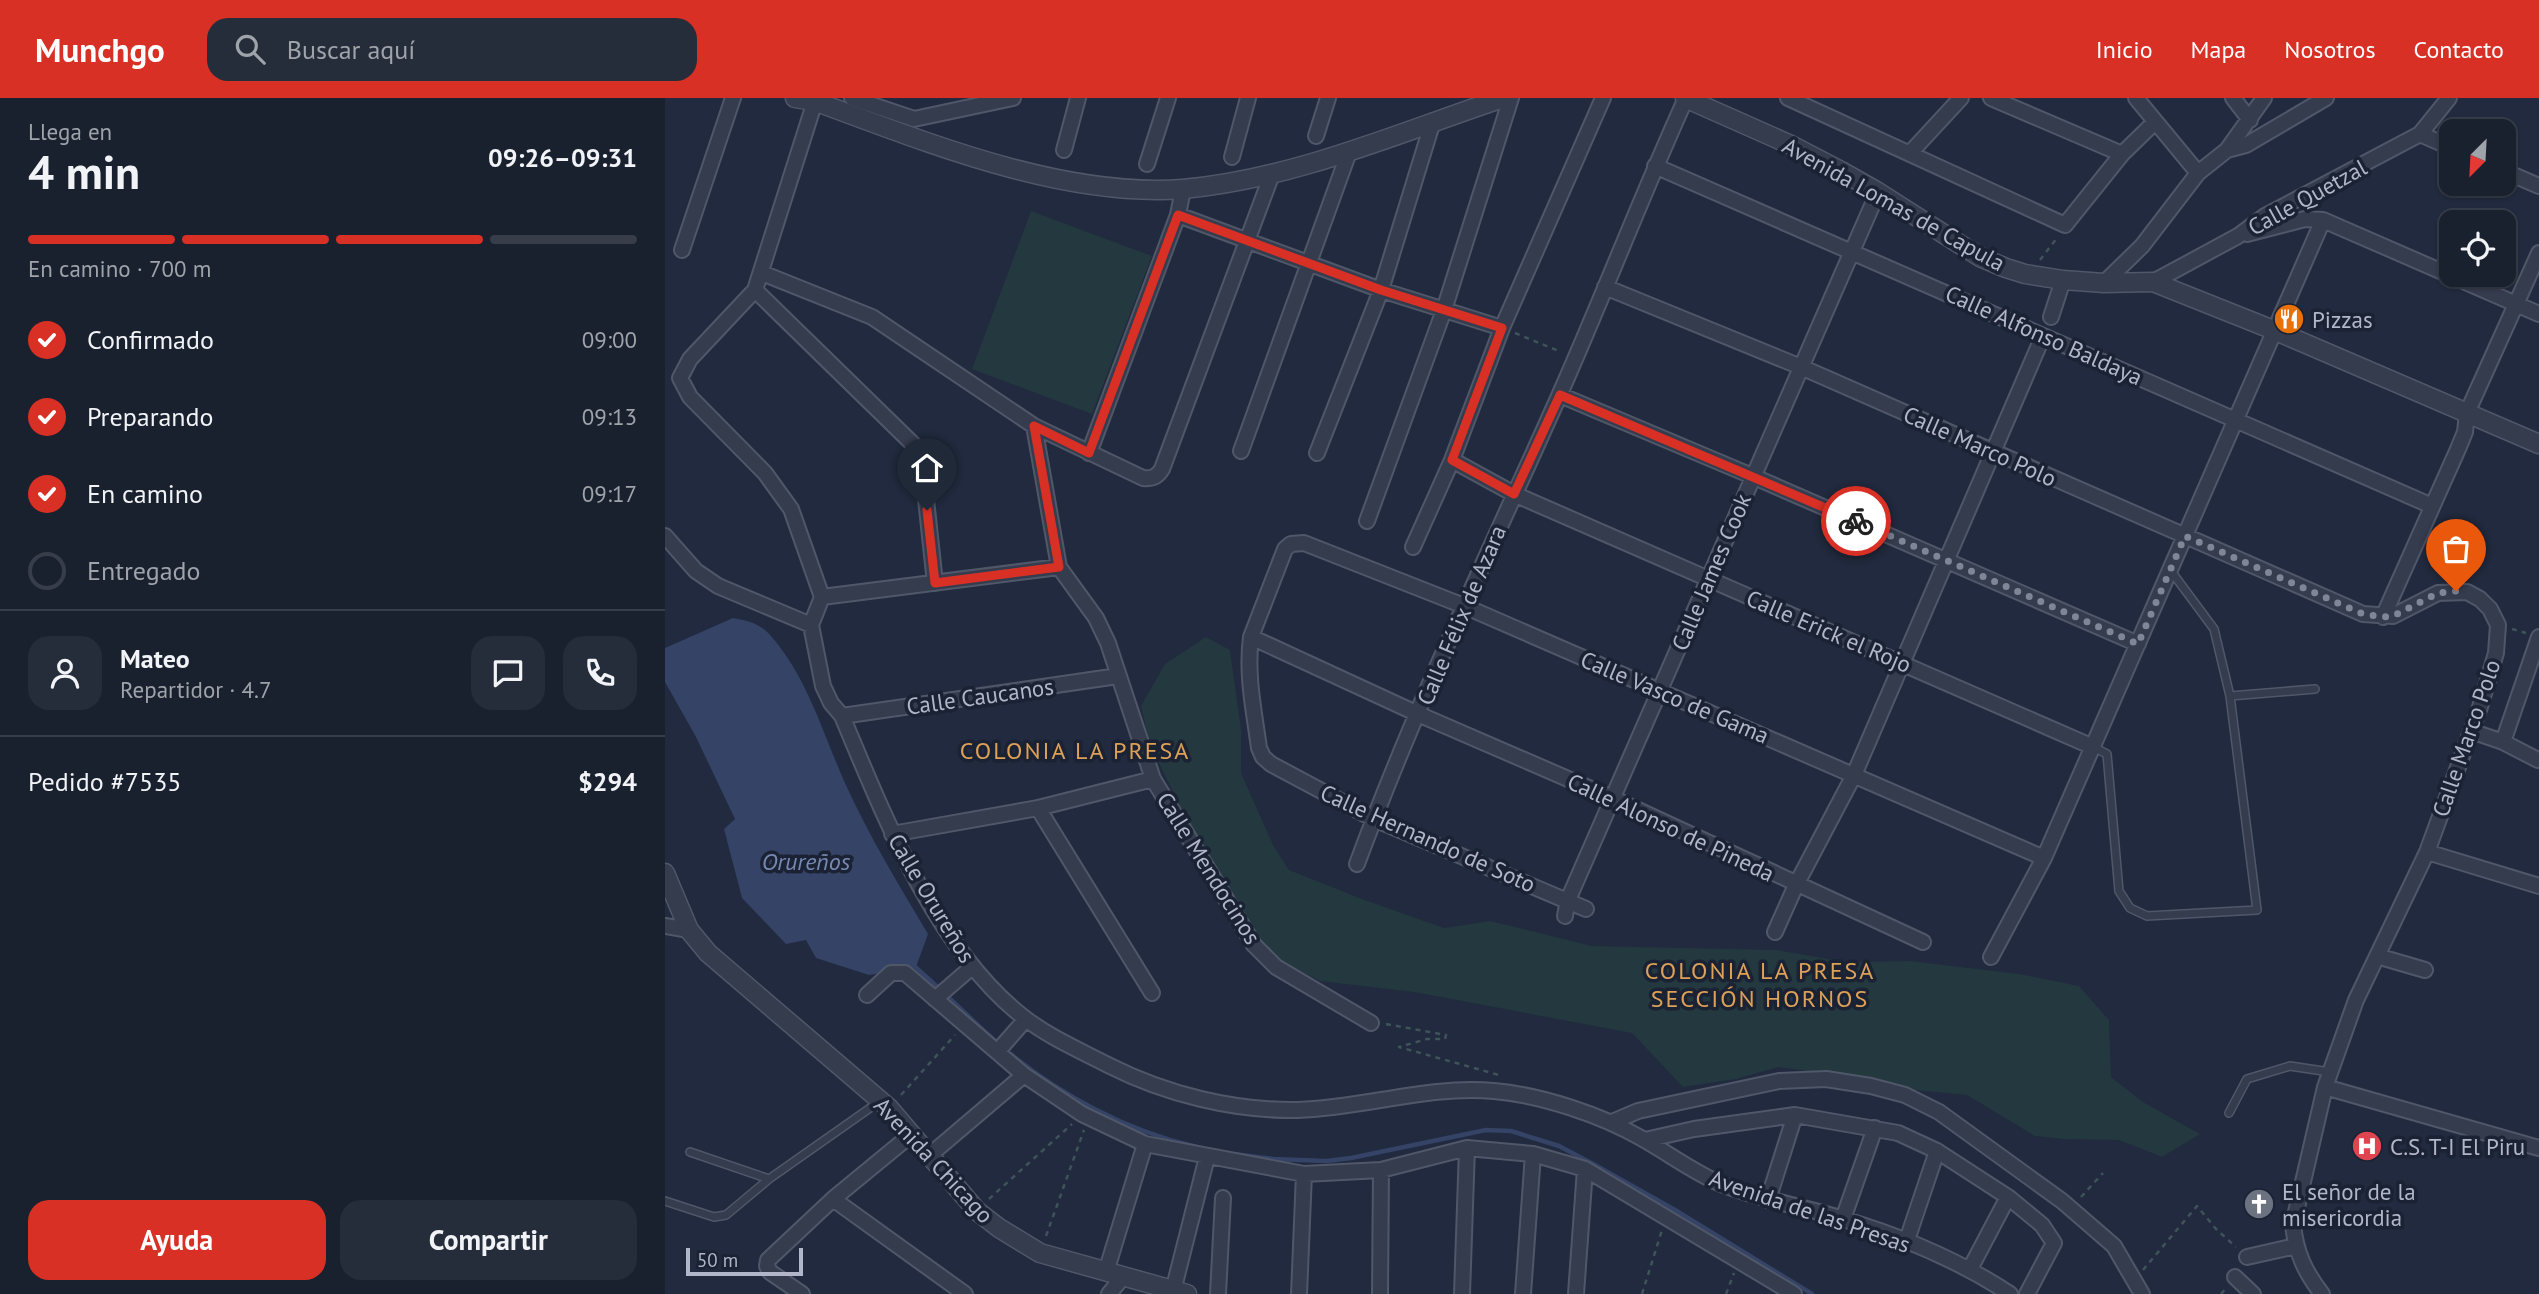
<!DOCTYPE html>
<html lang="es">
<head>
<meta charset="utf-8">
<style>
	body { margin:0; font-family:"PT Sans",sans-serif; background:#262d3a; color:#f1f3f6; height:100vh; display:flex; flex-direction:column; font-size:26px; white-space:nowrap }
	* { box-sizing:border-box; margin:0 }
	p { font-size:23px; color:#9fa3aa }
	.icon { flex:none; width:38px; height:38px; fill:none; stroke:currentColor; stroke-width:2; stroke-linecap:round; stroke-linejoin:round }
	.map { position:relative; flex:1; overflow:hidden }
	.sheet { display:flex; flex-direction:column; background:#19202e; width:665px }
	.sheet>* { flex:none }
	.needle { width:46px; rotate:204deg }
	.buttons { position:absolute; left:1774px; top:21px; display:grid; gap:14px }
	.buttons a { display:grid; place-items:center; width:77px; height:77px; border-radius:14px; background:#19202e; box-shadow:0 2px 5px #0004,0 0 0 2px #373e4a; font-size:35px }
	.scale { position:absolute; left:21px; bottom:18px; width:117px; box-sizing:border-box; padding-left:7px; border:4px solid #b1b7c9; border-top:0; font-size:19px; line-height:24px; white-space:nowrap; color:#b1b7c9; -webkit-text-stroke:5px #1a2233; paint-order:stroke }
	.pin { position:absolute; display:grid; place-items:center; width:60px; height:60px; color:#fff; margin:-72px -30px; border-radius:50% 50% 50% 0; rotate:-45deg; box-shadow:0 0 7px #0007 }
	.pin .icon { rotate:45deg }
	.courier { position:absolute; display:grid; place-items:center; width:70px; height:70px; margin:-35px; border:5px solid #d93025; border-radius:50%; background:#fff; color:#222; box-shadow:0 2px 9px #0007 }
	.headline em { font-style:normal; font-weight:600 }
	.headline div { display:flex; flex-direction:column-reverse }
	.headline { display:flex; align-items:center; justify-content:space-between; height:119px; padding:0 28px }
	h1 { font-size:46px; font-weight:600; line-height:52px }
	.bar { display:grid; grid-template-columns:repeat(4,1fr); gap:10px 7px; align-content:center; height:84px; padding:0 28px }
	.bar i { height:9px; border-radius:5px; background:#373e4a }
	.bar .on { background:#d93025 }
	.bar p { grid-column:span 4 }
	.line { display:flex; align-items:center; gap:18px; padding:0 28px; border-top:2px solid #373e4a }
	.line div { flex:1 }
	.round { display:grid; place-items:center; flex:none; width:74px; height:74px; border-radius:21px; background:#262d3a }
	ol { padding:0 28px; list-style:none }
	li { display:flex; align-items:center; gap:21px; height:77px }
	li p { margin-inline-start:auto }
	li .icon { padding:7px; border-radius:50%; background:#d93025; color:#fff; stroke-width:4 }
	li:last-child { color:#9fa3aa }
	li i { width:38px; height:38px; border:4px solid #373e4a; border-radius:50% }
	.action { display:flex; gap:14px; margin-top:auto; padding:14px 28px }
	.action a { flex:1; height:80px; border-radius:21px; background:#d93025; color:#fff; font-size:28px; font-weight:600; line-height:80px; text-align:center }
	.action a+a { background:#262d3a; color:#f1f3f6 }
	header { display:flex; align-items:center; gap:42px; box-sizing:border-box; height:98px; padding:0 35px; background:#d93025; color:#fff }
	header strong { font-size:33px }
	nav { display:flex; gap:38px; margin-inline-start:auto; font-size:24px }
	.search { width:490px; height:63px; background:#262d3a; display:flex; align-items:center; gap:18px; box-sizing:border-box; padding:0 24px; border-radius:21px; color:#9fa3aa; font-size:26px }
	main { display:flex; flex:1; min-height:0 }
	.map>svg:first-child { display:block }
	.green { fill:#23383f }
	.water { fill:#344366 }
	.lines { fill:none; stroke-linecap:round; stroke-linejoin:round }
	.stream { stroke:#344366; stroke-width:4.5 }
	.service-casing { stroke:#505769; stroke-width:10 }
	.minor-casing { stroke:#505769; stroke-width:18 }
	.tertiary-casing { stroke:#505769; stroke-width:21 }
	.path { stroke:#3e5459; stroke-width:2.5; stroke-dasharray:5 5; stroke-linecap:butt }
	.service { stroke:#353c4e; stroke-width:7 }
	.minor { stroke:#353c4e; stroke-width:14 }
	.tertiary { stroke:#353c4e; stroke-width:18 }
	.done { stroke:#7f8698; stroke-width:7; stroke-dasharray:0 12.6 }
	.route { stroke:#d93025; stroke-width:9 }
	.labels { text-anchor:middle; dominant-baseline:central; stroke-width:7; stroke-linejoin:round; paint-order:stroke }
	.street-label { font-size:23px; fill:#b1b7c9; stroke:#1a2233 }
	.poi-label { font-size:23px; fill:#b1b7c9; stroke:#1a2233; text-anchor:start }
	.neighbourhood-label { font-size:24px; letter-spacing:2px; fill:#dda158; stroke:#1a2233 }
	.water-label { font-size:24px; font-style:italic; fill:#7689b3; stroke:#1a2233 }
</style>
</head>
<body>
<header>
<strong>Munchgo</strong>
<div class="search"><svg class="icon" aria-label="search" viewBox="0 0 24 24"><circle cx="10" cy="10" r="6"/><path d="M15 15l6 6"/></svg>Buscar aquí</div>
<nav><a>Inicio</a><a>Mapa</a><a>Nosotros</a><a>Contacto</a></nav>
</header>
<main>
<section class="sheet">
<div class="headline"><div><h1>4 min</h1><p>Llega en</p></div><em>09:26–09:31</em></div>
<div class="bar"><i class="on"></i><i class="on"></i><i class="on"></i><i></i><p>En camino · 700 m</p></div>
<ol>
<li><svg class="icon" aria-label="check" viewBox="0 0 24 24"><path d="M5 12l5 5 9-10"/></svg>Confirmado<p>09:00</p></li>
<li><svg class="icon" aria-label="check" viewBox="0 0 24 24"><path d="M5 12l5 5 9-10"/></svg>Preparando<p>09:13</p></li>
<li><svg class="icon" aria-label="check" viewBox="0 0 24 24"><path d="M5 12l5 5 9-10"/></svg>En camino<p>09:17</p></li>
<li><i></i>Entregado</li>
</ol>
<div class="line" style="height:126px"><a class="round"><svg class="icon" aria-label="person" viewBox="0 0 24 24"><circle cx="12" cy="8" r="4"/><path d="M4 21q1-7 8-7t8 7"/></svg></a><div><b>Mateo</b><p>Repartidor · 4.7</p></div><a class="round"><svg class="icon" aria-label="chat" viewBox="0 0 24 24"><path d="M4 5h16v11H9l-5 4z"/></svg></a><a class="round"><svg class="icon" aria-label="phone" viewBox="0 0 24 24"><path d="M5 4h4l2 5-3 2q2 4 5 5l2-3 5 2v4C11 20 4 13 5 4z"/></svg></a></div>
<div class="line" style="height:91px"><div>Pedido #7535</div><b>$294</b></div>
<div class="action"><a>Ayuda</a><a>Compartir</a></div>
</section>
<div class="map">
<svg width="1874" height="1196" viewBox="0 0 1874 1196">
	<rect width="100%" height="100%" fill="#212a3e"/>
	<path class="green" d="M366 113 487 158 427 316 307 271Z
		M541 539 565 552 576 632V675L609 749 624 772 697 801 779 830 825 823 927 848 1112 852 1181 864 1245 863 1354 876 1414 888 1444 922 1446 979 1478 1004 1535 1036 1497 1059 1454 1042 1399 1041 1370 1038 1302 997 1250 992 1186 979 1113 969 1071 981 1018 989 967 935 749 894 655 883 607 859 554 783 516 710 485 647 476 608 500 566Z"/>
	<path class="water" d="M68 520C84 523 94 525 105 537 142 578 158 636 180 685 204 738 234 787 263 836L251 869 204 877 151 860 141 842 121 846 77 800 59 731 70 721 31 639 0 584V550Z"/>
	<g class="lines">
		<path class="stream" d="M248 867C278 893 306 922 336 948 391 995 461 1033 532 1049
			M568 1056 608 1061 662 1063 686 1060 821 1032 846 1033 894 1048 930 1067 1010 1112 1147 1196"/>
		<g class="service-casing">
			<path id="service" d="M1565 598 1650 591
				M1428 649 1442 656 1454 793 1465 810 1482 818 1592 812 1565 598 1549 531 1506 473
				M1564 1015 1582 981 1625 968 1665 974
				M25 1054 104 1081
				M0 1103 49 1119 61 1117 104 1081 215 1003"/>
		</g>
		<g class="minor-casing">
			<path id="minor" d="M151 0 90 192 25 261 15 280 25 299 100 375 126 411 157 499 146 527 158 588 166 605 177 618C219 718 270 849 357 918 382 938 414 952 443 967 500 996 568 1013 633 1012 700 1010 763 987 829 993 876 997 936 1017 976 1040 1003 1055 1028 1074 1056 1086 1096 1102 1137 1108 1178 1121 1235 1138 1295 1163 1345 1196
				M187 0 249 21 348 0
				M1123 0 1400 127 1457 56 1490 24
				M1326 0 1457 56
				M1471 0 1533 75
				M1568 0 1585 22
				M1755 36 1787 50
				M651 38 663 0
				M399 52 413 0
				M1562 52 1581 47 1661 0
				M1246 54 1296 0
				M567 59 583 0
				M482 66 503 0
				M990 68 1767 408
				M1839 73 1874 88
				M513 117 716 192 837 230
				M1582 136 1640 121 1658 122 1874 216
				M17 152 68 0
				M97 175 207 219 369 328 478 380C487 381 492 379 497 371L607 76
				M1488 184 1573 138 1600 118 1755 36 1784 0
				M1439 185 1477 148 1533 75 1562 52 1599 0
				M940 189 1136 269 1698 516 1728 518 1773 495 1802 494 1815 501 1825 511 1833 527 1831 555 1815 609 1762 754 1691 902 1660 989 1628 1127C1631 1155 1640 1174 1657 1196
				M90 192 253 351 257 364 270 485
				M1386 219 1398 182
				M895 297 1087 378 1473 546
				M369 328 394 469 431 520 443 545 488 681 589 847 611 869 706 925
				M576 353 684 54
				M424 355 513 117 518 91
				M652 355 716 192 768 23
				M787 362 849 396 1428 649
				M702 423 779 212 846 0
				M0 438 31 473 53 488 146 527
				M748 449 787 362 837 230 938 0
				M157 499 394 469
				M1718 519 1793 351 1800 334 1802 315 1874 155
				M586 539 753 616 947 700 1258 844
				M177 618 453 578
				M1806 633 1838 644 1873 662
				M1838 644 1874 539
				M373 710 487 895
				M227 736 373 710 488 681
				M1762 754 1874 788
				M692 766C751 606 825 453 894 298 938 199 976 99 1021 0
				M921 811 709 721 606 666 598 659 594 650C589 613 581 576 586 539L620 451 626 446 639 445 799 508 1379 760
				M900 818 903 802 1213 94
				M0 828 24 832
				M1110 834 1131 787 1189 677 1378 238
				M1712 858 1760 872
				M1326 859 1379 760 1658 122
				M202 897 226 875H240L359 977 417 1016 480 1046 639 1076 716 1072 802 1050 868 1056 920 1071 1129 1196
				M270 901 307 869
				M332 954 361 921
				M1660 989 1874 1050
				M947 1024 973 1013 1114 983 1161 981 1206 988 1240 997 1274 1014 1397 1103 1449 1148 1477 1196
				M980 1042 1029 1031 1130 1017 1233 1035 1272 1053 1343 1099 1377 1127 1389 1145 1362 1196
				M265 1057 359 977
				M168 1101 300 1196
				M1103 1102 1130 1017
				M1178 1121 1210 1030
				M1241 1145 1272 1053
				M1582 1159 1631 1148
				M1305 1171 1343 1099
				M441 1174 480 1046
				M1570 1179 1588 1196
				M508 1193 542 1059
				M137 1196 105 1174 102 1168 103 1162 168 1101 247 1036
				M444 1196 457 1180
				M553 1196 558 1100
				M634 1196 639 1076
				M715 1196 716 1072
				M797 1196 802 1050
				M858 1196 868 1056
				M911 1196 920 1071"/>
		</g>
		<g class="tertiary-casing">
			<path id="tertiary" d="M130 0 149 3C261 44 397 100 518 91 629 81 733 35 838 0
				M1020 0 1126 47 1176 73 1213 94 1315 159 1341 170 1360 176 1398 182 1439 185 1488 184 1611 233 1874 346
				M0 775 24 832 43 855 224 1010 312 1113 334 1130 375 1155 522 1196"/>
		</g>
		<path class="path" d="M1375 162 1392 140
			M850 235 896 254
			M1847 531 1861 535
			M721 926 781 937 780 941H762L734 949 834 977
			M236 997 290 937
			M1416 1099 1438 1075
			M324 1101 407 1026
			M381 1138 419 1032
			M1478 1172 1532 1108 1551 1131 1571 1149
			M977 1196 997 1132
			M1061 1196 1069 1175
			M1556 1196 1562 1189"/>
		<use href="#service" class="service"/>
		<use href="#minor" class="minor"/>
		<use href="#tertiary" class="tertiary"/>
	</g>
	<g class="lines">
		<path class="done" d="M1191 423 1473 546 1520 438 1698 516 1718 519 1728 518 1773 495 1791 493"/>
		<path class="route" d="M262 412 270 485 394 469 369 328 424 355 513 117 716 192 837 230 787 362 849 396 895 297 1191 423"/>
	</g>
	<defs>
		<g id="restaurant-disc" transform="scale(1.575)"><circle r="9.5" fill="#e8710a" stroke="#1a2233"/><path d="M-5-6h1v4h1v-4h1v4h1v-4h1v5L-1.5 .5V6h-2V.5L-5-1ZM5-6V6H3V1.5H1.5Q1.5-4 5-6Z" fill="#fff"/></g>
		<g id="hospital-disc" transform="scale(1.575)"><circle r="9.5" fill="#e0444e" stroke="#1a2233"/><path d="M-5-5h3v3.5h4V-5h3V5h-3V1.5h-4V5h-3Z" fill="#fff"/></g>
		<g id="church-disc" transform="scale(1.575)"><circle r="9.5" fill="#6b7280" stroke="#1a2233"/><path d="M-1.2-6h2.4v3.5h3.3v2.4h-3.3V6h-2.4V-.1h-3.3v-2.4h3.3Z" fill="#fff"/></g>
	</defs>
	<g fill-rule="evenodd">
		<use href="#restaurant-disc" x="1624" y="221"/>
		<use href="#hospital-disc" x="1702" y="1048"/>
		<use href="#church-disc" x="1594" y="1106"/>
	</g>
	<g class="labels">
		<g class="street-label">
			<text transform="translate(1642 99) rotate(-29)">Calle Quetzal</text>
			<text transform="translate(1229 106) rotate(29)">Avenida Lomas de Capula</text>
			<text transform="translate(1379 237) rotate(24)">Calle Alfonso Baldaya</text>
			<text transform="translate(1315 348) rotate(24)">Calle Marco Polo</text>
			<text transform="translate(1046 474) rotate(-67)">Calle James Cook</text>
			<text transform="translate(796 517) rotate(-67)">Calle Félix de Azara</text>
			<text transform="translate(1164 533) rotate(23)">Calle Erick el Rojo</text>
			<text transform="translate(315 598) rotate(-8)">Calle Caucanos</text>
			<text transform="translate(1010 599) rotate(23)">Calle Vasco de Gama</text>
			<text transform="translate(1801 640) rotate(-71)">Calle Marco Polo</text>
			<text transform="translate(1006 729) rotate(25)">Calle Alonso de Pineda</text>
			<text transform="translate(763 740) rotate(24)">Calle Hernando de Soto</text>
			<text transform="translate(544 770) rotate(58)">Calle Mendocinos</text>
			<text transform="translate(267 800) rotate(59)">Calle Orureños</text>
			<text transform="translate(269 1062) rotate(47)">Avenida Chicago</text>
			<text transform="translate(1145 1113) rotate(19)">Avenida de las Presas</text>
		</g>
		<g class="poi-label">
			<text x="1647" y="221">Pizzas</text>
			<text x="1725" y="1048">C.S. T-I El Piru</text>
			<text x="1617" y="1093">El señor de la<tspan x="1617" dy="26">misericordia</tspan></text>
		</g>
		<g class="neighbourhood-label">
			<text x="410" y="652">COLONIA LA PRESA</text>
			<text x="1095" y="872">COLONIA LA PRESA<tspan x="1095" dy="28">SECCIÓN HORNOS</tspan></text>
		</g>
		<g class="water-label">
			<text x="141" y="763">Orureños</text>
		</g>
	</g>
</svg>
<div class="buttons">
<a><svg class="needle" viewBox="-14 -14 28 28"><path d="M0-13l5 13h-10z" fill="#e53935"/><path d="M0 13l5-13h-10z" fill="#9fa3aa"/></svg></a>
<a><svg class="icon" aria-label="locate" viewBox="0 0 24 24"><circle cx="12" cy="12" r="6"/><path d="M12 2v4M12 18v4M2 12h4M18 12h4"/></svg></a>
</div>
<div class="scale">50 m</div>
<div class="pin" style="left:1791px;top:493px;background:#ea580c"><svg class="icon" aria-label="bag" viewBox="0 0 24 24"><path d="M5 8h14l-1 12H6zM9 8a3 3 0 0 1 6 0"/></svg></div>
<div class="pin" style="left:262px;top:412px;background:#1f2937"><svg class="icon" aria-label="home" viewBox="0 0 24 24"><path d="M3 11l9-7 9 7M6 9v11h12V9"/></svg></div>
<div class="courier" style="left:1191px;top:423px"><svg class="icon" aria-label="bike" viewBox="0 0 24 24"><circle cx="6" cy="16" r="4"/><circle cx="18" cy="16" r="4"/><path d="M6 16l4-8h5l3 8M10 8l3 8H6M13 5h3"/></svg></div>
</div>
</main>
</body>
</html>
